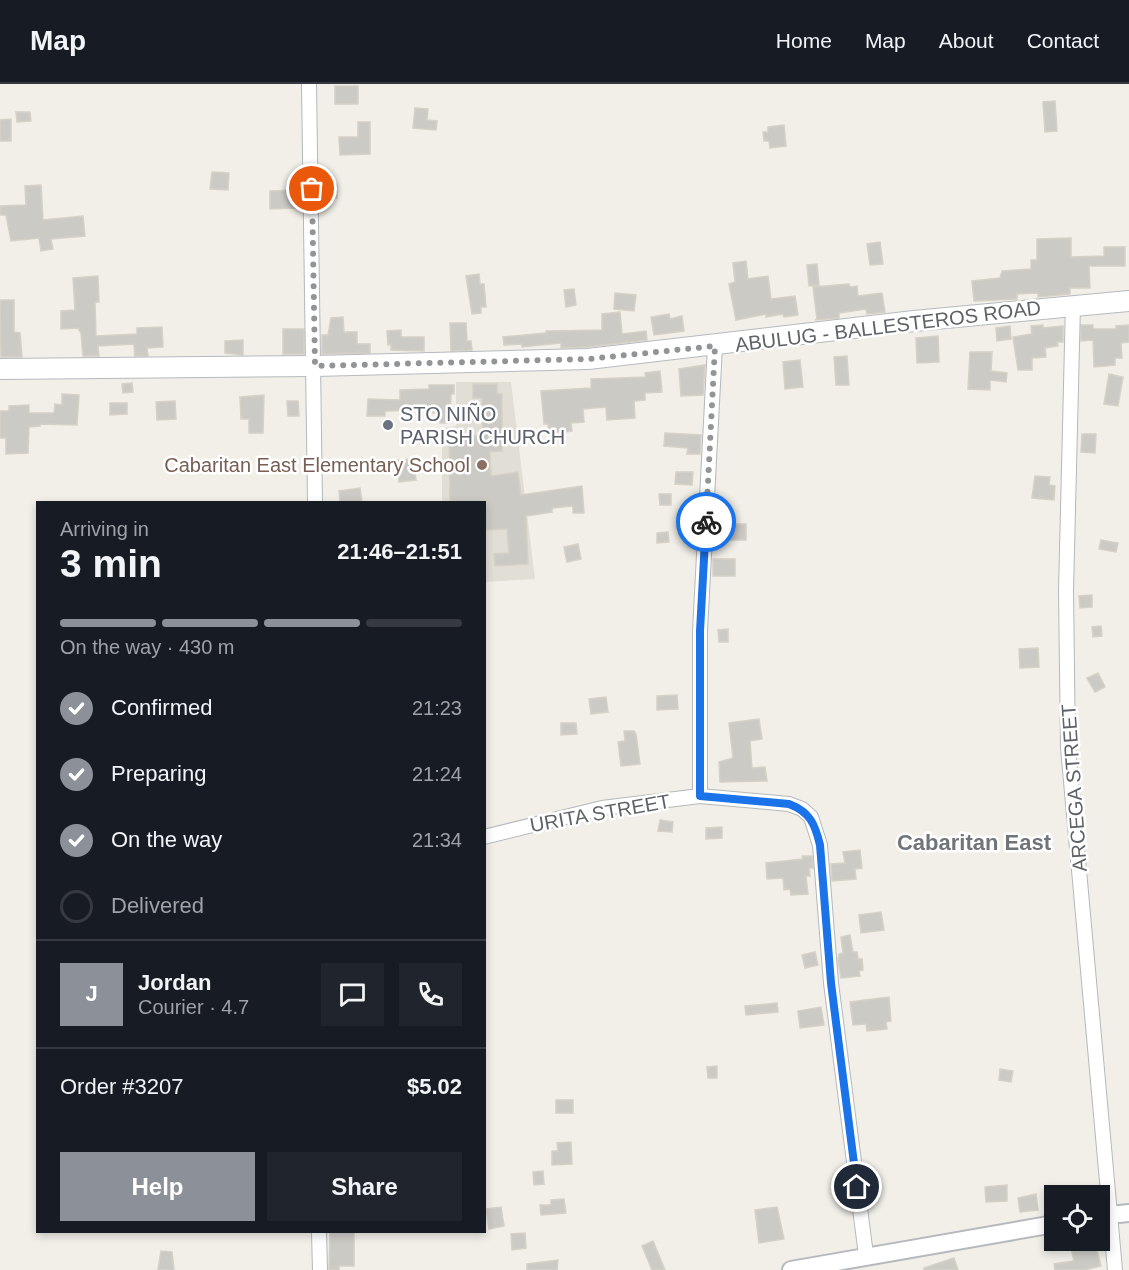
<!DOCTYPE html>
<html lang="en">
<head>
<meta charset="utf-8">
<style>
	body { margin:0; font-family:Arial,sans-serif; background:#20242c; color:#f1f3f6; height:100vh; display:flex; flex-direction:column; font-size:22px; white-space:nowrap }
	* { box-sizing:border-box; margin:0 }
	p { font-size:20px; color:#9ea1a6 }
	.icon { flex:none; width:33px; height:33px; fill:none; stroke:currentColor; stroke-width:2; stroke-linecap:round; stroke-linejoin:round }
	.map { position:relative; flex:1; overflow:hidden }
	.panel { position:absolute; left:36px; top:417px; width:450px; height:732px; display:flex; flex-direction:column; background:#171b24; border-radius:0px; box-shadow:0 3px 9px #0003 }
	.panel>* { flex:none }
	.fabs { position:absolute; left:1044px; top:1101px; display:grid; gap:12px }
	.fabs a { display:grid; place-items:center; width:66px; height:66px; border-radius:0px; background:#171b24; box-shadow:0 3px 9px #0003; font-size:30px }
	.pin { position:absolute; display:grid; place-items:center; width:51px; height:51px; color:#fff; margin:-26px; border:3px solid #fff; border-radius:50%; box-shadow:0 2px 6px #0007 }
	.courier { position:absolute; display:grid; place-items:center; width:60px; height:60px; margin:-30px; border:4px solid #1a73e8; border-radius:50%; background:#fff; color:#222; box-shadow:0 2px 8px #0007 }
	.summary em { font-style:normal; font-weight:700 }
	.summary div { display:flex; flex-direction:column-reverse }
	.summary { display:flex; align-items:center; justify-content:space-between; height:102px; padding:0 24px }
	h1 { font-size:39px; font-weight:700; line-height:45px }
	.bar { display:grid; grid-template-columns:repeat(4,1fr); gap:9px 6px; align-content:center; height:72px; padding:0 24px }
	.bar i { height:8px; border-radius:4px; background:#363941 }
	.bar .current { background:#8c9099 }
	.bar p { grid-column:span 4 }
	.line { display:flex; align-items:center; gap:15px; padding:0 24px; border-top:2px solid #363941 }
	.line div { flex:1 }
	.round { display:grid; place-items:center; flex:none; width:63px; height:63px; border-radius:0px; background:#20242c }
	ol { padding:0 24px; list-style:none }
	li { display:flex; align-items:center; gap:18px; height:66px }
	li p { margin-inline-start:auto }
	li .icon { padding:6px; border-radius:50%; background:#8c9099; color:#fff; stroke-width:4 }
	li:last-child { color:#9ea1a6 }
	li i { width:33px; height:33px; border:3px solid #363941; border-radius:50% }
	.action { display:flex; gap:12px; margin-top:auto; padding:12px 24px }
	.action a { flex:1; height:69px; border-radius:0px; background:#8c9099; color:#fff; font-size:24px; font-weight:700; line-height:69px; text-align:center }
	.action a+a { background:#20242c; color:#f1f3f6 }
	header { display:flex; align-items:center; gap:36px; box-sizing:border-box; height:84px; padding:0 30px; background:#171b24; border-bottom:2px solid #363941 }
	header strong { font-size:28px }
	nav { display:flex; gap:33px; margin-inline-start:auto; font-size:21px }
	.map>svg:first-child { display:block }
	.education { fill:#e1ded6 }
	.building { fill:#cccac5; stroke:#d6d1c6; stroke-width:1.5 }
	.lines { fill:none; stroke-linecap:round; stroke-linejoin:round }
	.minor-casing { stroke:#b5b8bc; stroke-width:16 }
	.tertiary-casing { stroke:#b5b8bc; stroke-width:20 }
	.secondary-casing { stroke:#b6babf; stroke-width:22 }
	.minor { stroke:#fff; stroke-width:14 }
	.tertiary { stroke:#fff; stroke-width:16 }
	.secondary { stroke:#fff; stroke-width:20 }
	.done { stroke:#929495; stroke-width:6; stroke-dasharray:0 10.8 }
	.route { stroke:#1a73e8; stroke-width:8 }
	.worship-dot { fill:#6b7280; stroke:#fff; stroke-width:2 }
	.education-dot { fill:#8d6e63; stroke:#fff; stroke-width:2 }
	.labels { text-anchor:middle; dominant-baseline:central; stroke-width:5; stroke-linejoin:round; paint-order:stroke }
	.street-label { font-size:20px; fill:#5f6368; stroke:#fff }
	.worship-label { font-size:20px; fill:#5b616d; stroke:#fff; text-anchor:start }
	.education-label { font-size:20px; fill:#785e54; stroke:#fff; text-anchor:end }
	.quarter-label { font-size:22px; font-weight:bold; fill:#70757a; stroke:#fff }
</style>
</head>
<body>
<header>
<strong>Map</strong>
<nav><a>Home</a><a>Map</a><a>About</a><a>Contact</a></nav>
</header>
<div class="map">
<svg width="1129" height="1186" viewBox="0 0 1129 1186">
	<rect width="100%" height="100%" fill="#f1efe8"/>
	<path class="education" d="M456 298H511L535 495 485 498 484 418H442V344L456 342Z"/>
	<path class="building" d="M335 2H358V20H335Z
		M1055 17 1057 47 1045 48 1043 18Z
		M415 24 428 25 427 36 437 37 436 46 413 44Z
		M16 28H30L31 37 17 38Z
		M11 35V57H0V36Z
		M358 38H370V70L340 71 339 53H358Z
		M784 41 786 62 770 64 769 57H764L763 48H768V43Z
		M212 88 229 89 228 106 210 105Z
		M322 100H337V114L322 115Z
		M41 101 43 136 83 132 85 152 51 155 53 165 41 167 39 154 11 157 6 131H0V122L26 121 25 102Z
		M296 106V124L270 125V107Z
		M1071 154V173L1104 172V163H1125V182H1089L1090 204H1070V210L1038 213V209L1017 210V215L974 217 972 197 1000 194 1002 187 1031 185V176H1037V155Z
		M880 158 883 180 870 181 867 160Z
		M746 177 748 195 768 192 771 215 795 212 798 231 784 233 783 230 766 233V230L736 236 729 200 735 198 733 179Z
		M817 180 819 201 809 202 807 181Z
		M479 190 480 200H484L486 223H481V229L472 230 466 192Z
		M98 192 99 218H95L96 252 137 250V244L162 243 163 263 147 264 148 272H135L134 260 98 262 99 272H83L81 249 78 244 61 245V227L75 226 73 194Z
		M849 200 850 203 857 202 858 212 882 209 885 228 867 230 866 225 839 229V234L815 236 817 235 813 203Z
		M574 205 576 221 566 223 564 206Z
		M615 209 636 211 634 227 614 225Z
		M0 216H14V248L20 249 22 273H1Z
		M620 228 622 250 646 247 647 256 587 263 561 264V259L522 263V260L504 261 503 253 546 249V247L602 246V230Z
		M669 230 670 235 682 232 684 247 654 251 651 233Z
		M343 233 344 248H357V260H370V269L322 270V251H328L331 234Z
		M450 239H466L467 257H471L472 266 451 267Z
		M1043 241V244L1063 242V258H1057L1058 262 1045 264 1046 273 1032 274V286H1018L1013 253 1032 250 1031 242Z
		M1081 241H1093V245H1116V242L1129 241V258L1121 259 1122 274H1115V281L1094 283 1093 256 1081 257Z
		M1010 242 1011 255 997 257 996 244Z
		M283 245H304V270H283Z
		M401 246V253H424V267L391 266V260L388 261 387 247Z
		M938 252 939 278 917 279 916 254Z
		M243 256V271L225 269V257Z
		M970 268H992L991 287 1007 289 1006 298 990 296V306L968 305Z
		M847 272 849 301H836L834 273Z
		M800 276 803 303 785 305 783 278Z
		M705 281 703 311 681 312 679 285Z
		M660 287 662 308 645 309V316L634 317 635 334 607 336 606 323 583 325 584 338 571 339 572 347 549 350 548 340H544L541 307 591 304V295L646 293 645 289Z
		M1109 290 1123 293 1118 322 1104 320Z
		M132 299 133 308 123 309 122 300Z
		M473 300H497V310H502V367L490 368 491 392 518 388 521 411 582 402 584 429H573V422L552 424V428L526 432 528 480 495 482 494 470 509 469 507 445 484 446V418H450L449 353 483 351 482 314H473Z
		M429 301H454V310H451L450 339H440V329H433V326L385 327V332H367L368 315 400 316V306L429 305Z
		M62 310 79 311 77 341 40 340V342L29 343 28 369 6 370V354H0V327H9V322L29 321V329H54L55 320 62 321Z
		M264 311 263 349H249V335H241L240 313Z
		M175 317 176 335 157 336 156 318Z
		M287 317H298L299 332H288Z
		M110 319H127V330L110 331Z
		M665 349 701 351 700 370H687L688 364 664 362Z
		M1082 350H1096L1095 369 1081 368Z
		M413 375 416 396 399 398 397 376Z
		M676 388H693L692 401 675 400Z
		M1035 392 1050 393 1049 401 1055 402 1054 416 1032 414Z
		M360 404 362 418H340L339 407Z
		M659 410H671V421H660Z
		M730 440H746V456H730Z
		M668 448 669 458 657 459V449Z
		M1101 456 1118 459 1116 468 1099 465Z
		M578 460 581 475 567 478 564 463Z
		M713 475H735V492H713Z
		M1092 511V523L1080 524 1079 512Z
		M1101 542 1102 552 1093 553 1092 543Z
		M728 545V558H719L718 546Z
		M1038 564 1039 583 1020 584 1019 565Z
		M1098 589 1105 603 1095 608 1087 594Z
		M677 611 678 625 657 626V612Z
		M606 613 608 628 591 630 589 615Z
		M759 635 762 655 750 657 752 684 765 683 767 697 720 698 719 678 733 674 729 639Z
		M561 639H576L577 650 561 651Z
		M624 647H634L636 650 640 680 621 682 618 658 625 657Z
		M660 736 673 738 672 748 658 747Z
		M722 743V754L706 755V744Z
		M860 766 862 784 855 785 856 795 832 797 831 780 845 779 843 768Z
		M802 772H812L813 784H809L810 792H806L808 810 791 811 790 805 784 806 783 794 767 795 766 779 803 775Z
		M881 828 884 846 861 849 859 831Z
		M850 851 853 868H857L858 875H862L863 886 859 887 860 892 841 894 838 877 839 870 843 869 841 853Z
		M815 868 818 881 805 884 802 871Z
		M889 913 891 937 886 938 887 945 867 947 866 940 853 941 850 918Z
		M777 919 778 928 746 931 745 922Z
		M821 923 824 941 800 944 798 927Z
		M717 982V994H708L707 983Z
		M1000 985 1013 987 1011 998 999 996Z
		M556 1016H573V1029H556Z
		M571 1058 572 1080 552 1081V1067H558L557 1059Z
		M543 1087 544 1100 534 1101 533 1088Z
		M1007 1101V1117L986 1118 985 1103Z
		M1036 1110 1038 1126 1020 1128 1018 1114Z
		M564 1115 566 1129 541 1131 540 1121H551V1116Z
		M501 1123 504 1142 489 1145 486 1125Z
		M777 1123 784 1155 759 1159 755 1126Z
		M330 1148H354V1182H339V1186H329Z
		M525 1149 526 1164 512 1166 511 1150Z
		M653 1157 665 1186H652L642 1162Z
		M1095 1159 1101 1182 1084 1186H1055L1054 1180 1074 1177 1071 1164Z
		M161 1167 172 1168 174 1186H158Z
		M954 1174 958 1186H924V1184Z
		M558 1176 557 1186H527V1180Z"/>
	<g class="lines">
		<g class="minor-casing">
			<path id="minor" d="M309 0 315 418
				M1073 220 1066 507 1068 664 1115 1186
				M700 712V547L715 262
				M484 753 602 724 700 712 789 720 802 725 811 733 820 761 831 899 866 1171
				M319 1148 320 1186"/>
		</g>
		<g class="tertiary-casing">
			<path id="tertiary" d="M1100 1132 1129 1129
				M791 1186 1054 1140"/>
		</g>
		<g class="secondary-casing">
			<path id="secondary" d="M0 285 315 282 588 275 914 237 1129 217"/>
		</g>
		<use href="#minor" class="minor"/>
		<use href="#tertiary" class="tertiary"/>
		<use href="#secondary" class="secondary"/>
	</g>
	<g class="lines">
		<path class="done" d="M312 105 315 282 588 275 715 262 706 438"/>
		<path class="route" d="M706 438 700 547V712L789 720C810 728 815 740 820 761L831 899 857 1103"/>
	</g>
	<circle class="worship-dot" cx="388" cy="341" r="6"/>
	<circle class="education-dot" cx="482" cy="381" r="6"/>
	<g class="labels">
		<g class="street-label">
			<text transform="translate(888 242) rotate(-7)">ABULUG - BALLESTEROS ROAD</text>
			<text transform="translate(1074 704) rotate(-94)">ARCEGA STREET</text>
			<text transform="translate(600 729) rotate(-10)">URITA STREET</text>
		</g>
		<g class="worship-label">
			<text x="400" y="330">STO NIÑO<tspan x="400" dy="23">PARISH CHURCH</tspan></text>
		</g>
		<g class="education-label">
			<text x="470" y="381">Cabaritan East Elementary School</text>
		</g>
		<g class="quarter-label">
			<text x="974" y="758">Cabaritan East</text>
		</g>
	</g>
</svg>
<div class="fabs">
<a><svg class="icon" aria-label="locate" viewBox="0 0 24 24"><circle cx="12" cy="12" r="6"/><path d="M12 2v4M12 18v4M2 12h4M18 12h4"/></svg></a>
</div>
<div class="pin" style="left:312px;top:105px;background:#ea580c"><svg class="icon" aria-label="bag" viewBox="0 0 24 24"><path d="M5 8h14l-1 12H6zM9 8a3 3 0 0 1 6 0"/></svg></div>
<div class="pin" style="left:857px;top:1103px;background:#1f2937"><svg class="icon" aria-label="home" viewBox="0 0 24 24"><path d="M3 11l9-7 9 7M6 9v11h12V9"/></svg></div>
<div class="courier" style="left:706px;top:438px"><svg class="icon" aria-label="bike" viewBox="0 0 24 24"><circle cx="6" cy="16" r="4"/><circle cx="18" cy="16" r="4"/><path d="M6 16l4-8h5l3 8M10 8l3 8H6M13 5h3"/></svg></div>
<section class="panel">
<div class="summary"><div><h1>3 min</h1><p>Arriving in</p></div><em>21:46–21:51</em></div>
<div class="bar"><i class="current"></i><i class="current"></i><i class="current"></i><i></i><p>On the way · 430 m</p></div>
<ol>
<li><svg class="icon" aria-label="check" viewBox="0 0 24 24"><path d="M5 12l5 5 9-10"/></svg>Confirmed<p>21:23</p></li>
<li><svg class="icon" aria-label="check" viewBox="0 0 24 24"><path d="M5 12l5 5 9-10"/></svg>Preparing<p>21:24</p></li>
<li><svg class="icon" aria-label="check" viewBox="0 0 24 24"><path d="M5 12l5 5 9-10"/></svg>On the way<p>21:34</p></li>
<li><i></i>Delivered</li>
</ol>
<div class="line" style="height:108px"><b class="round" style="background:#8c9099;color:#fff">J</b><div><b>Jordan</b><p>Courier · 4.7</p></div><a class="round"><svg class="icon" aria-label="chat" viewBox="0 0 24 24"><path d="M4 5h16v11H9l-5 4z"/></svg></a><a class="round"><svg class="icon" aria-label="phone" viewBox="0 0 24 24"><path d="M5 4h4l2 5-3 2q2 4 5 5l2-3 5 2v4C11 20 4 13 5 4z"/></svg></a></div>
<div class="line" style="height:78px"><div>Order #3207</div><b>$5.02</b></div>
<div class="action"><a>Help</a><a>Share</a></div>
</section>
</div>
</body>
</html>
